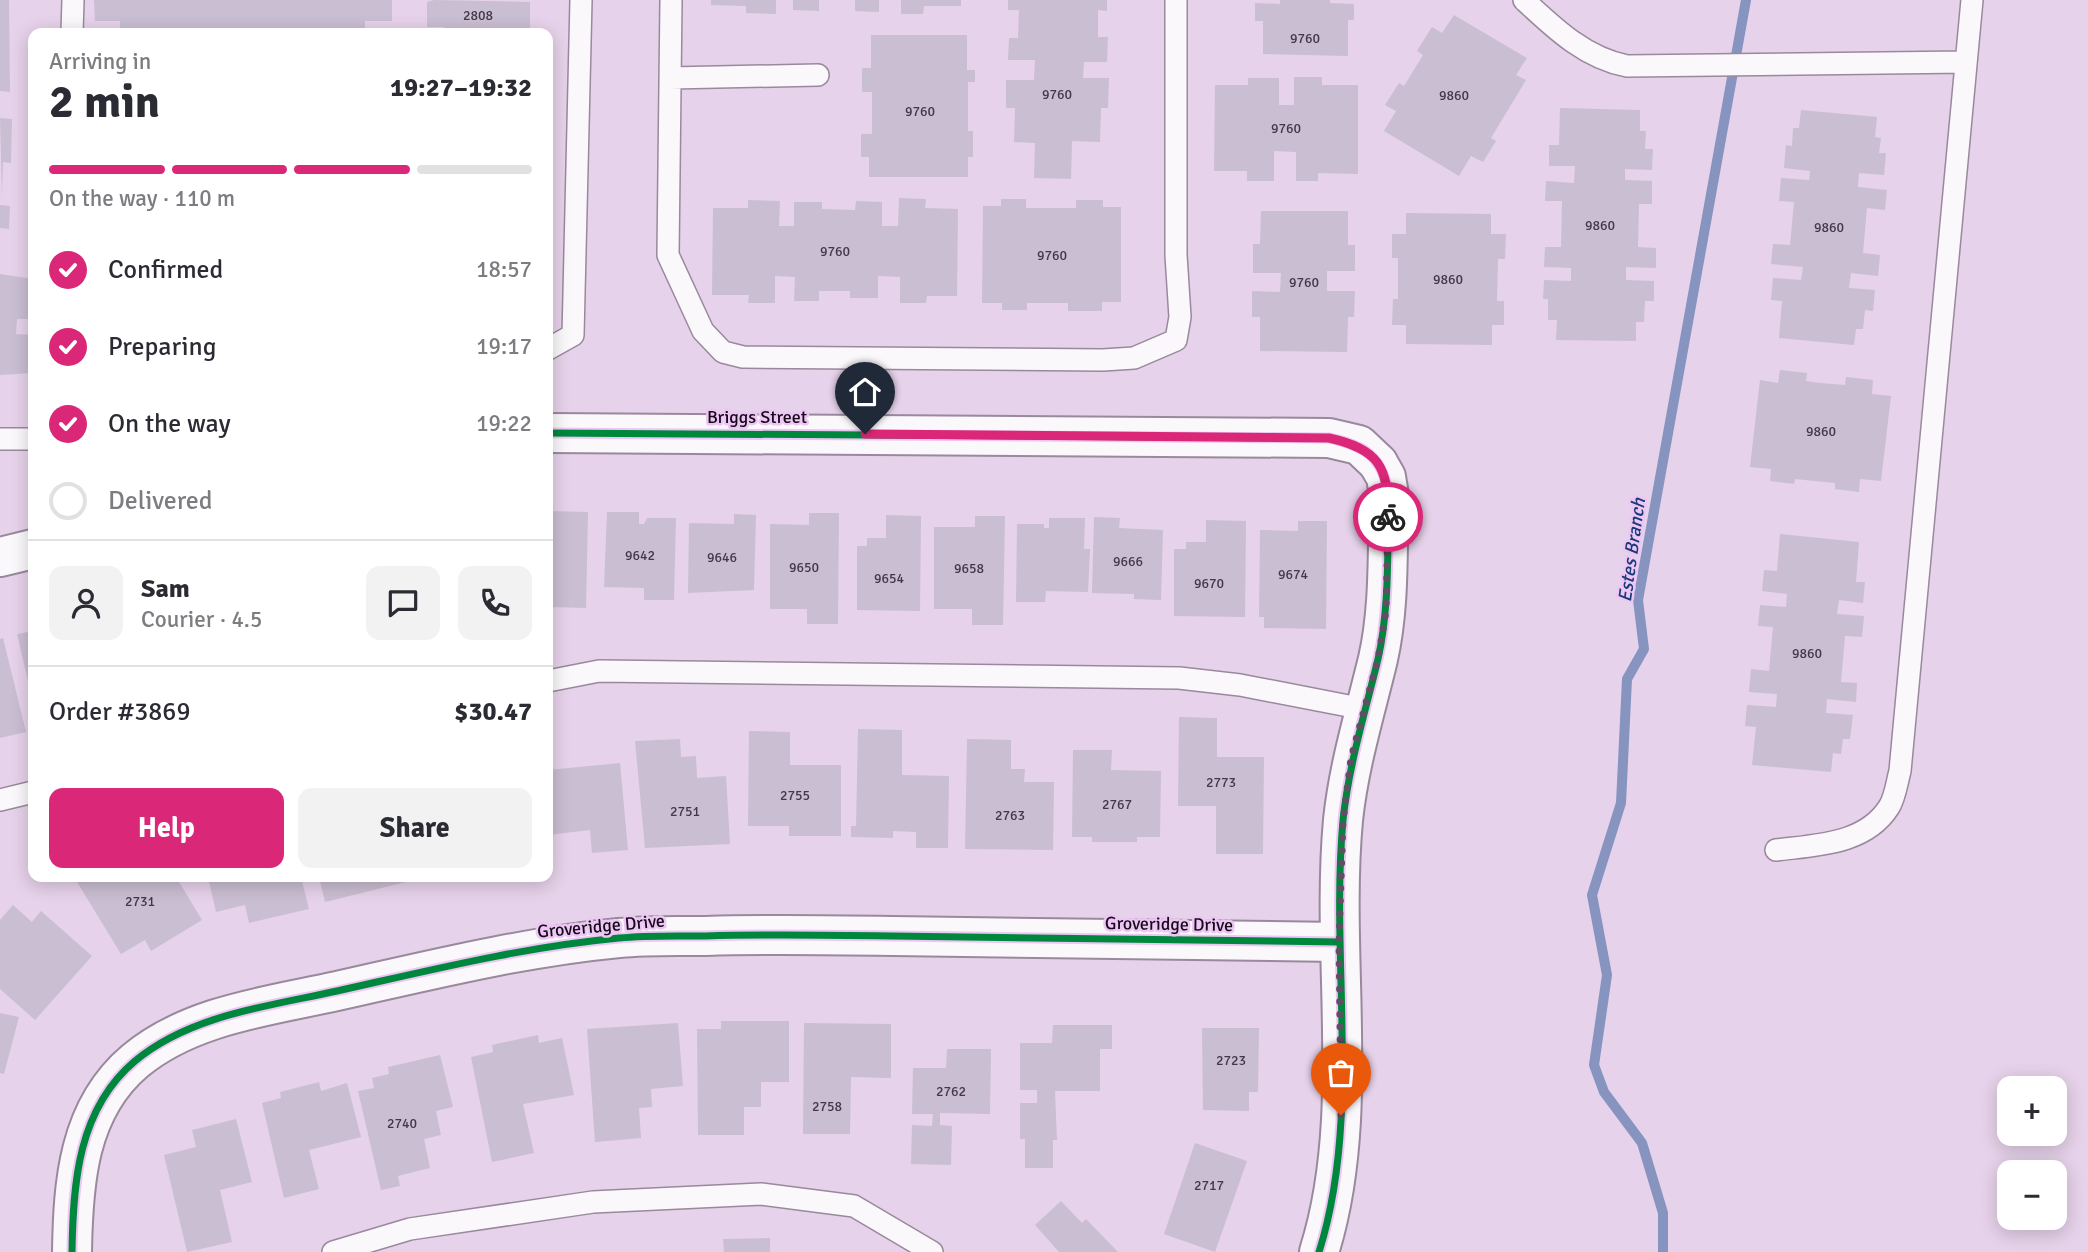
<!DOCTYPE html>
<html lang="en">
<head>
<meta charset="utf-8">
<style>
	body { margin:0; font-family:Signika,sans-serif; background:#f2f2f3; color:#2b2b33; height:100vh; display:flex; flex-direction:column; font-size:26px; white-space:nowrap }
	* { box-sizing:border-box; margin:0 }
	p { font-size:23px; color:#7c7c81 }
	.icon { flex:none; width:38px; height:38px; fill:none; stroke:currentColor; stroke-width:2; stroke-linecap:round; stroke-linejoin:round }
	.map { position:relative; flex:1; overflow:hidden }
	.details { position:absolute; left:28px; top:28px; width:525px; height:854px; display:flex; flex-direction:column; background:#fff; border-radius:14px; box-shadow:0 4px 18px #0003 }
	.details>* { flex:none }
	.tools { position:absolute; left:1997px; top:1076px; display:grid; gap:14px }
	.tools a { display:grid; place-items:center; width:70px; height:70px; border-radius:14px; background:#fff; box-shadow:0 4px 18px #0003; font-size:35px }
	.pin { position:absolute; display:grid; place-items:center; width:60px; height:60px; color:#fff; margin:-72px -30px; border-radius:50% 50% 50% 0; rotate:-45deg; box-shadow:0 0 7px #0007 }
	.pin .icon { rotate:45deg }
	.courier { position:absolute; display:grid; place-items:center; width:70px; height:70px; margin:-35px; border:5px solid #db2777; border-radius:50%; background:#fff; color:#222; box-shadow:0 2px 9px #0007 }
	.summary em { font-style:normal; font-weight:700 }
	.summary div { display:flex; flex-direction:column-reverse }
	.summary { display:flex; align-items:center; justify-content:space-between; height:119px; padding:0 21px }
	h1 { font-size:46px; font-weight:700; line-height:52px }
	.bar { display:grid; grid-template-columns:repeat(4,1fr); gap:10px 7px; align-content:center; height:84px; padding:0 21px }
	.bar i { height:9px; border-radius:5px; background:#e1e1e2 }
	.bar .on { background:#db2777 }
	.bar p { grid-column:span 4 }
	.line { display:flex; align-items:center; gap:18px; padding:0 21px; border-top:2px solid #e1e1e2 }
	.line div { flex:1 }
	.round { display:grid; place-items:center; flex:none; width:74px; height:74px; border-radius:14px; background:#f2f2f3 }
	ol { padding:0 21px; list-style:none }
	li { display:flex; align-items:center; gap:21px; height:77px }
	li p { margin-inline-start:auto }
	li .icon { padding:7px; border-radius:50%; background:#db2777; color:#fff; stroke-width:4 }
	li:last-child { color:#7c7c81 }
	li i { width:38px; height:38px; border:4px solid #e1e1e2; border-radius:50% }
	.cta { display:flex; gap:14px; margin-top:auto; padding:14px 21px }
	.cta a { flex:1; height:80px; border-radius:14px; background:#db2777; color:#fff; font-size:28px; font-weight:700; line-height:80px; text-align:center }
	.cta a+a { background:#f2f2f3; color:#2b2b33 }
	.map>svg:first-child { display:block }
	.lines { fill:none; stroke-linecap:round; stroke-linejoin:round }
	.stream { stroke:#8694bf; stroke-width:10 }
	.building { fill:#cabed2 }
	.lane-casing { stroke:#99899c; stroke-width:24 }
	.street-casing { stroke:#99899c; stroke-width:42 }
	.secondary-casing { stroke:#99899c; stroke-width:42 }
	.lane { stroke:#fbf8fc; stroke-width:21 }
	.street { stroke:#fbf8fc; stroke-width:38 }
	.secondary { stroke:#fbf8fc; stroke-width:38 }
	.cycleway-casing { stroke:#edc7f4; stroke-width:11 }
	.cycleway { stroke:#00873e; stroke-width:7 }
	.done { stroke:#5f4f62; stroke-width:7; stroke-dasharray:0 12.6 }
	.route { stroke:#db2777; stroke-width:9 }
	.labels { text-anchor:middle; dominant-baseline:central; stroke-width:5; stroke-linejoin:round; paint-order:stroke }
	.number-label { font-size:14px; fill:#443748 }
	.street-label { font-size:18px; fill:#160918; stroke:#edc7f4 }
	.water-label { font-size:19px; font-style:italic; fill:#183a79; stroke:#edc7f4 }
</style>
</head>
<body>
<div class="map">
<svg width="2088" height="1252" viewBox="0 0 2088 1252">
	<rect width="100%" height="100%" fill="#e6d2ea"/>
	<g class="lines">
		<path class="stream" d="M1663 1252V1213L1642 1143 1604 1092 1594 1065 1607 975 1592 895 1621 803 1627 679 1644 649 1638 600 1746 0"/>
	</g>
	<path class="building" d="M0 0H9L10 92 0 91Z
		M94 0H392V21H365V33H95V30H120V21H95Z
		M434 0 530 2V29H507V33H444V27H427V2Z
		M711 0H776V14L746 13V6L711 5Z
		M793 0H819V11L793 10Z
		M855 0H879V12L855 11Z
		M901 0H961V6H924L923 14H901Z
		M1008 0H1107V11L1098 10V37H1108L1107 62H1084L1083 78H1109L1108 108H1101L1100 142 1072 141 1071 179 1034 178 1035 143 1014 142 1015 108H1006V80H1034L1035 60H1008L1009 38H1018L1019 10H1008Z
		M1280 0H1330V3L1354 4V20H1348V56L1263 54V21H1255V3L1280 4Z
		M1454 15 1527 58 1516 75 1526 80 1491 138 1496 141 1483 162 1471 156 1459 176 1384 131 1396 111 1385 105 1399 83 1404 86 1423 55 1417 51 1432 27 1442 33Z
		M871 35H967V70H975V82H968V131H973V157H968V177H869V157H861V134H872V92H862V68H871Z
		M1294 77H1322V85H1358V174L1318 173V181H1296V152L1274 151V181H1247V171H1214L1215 85H1248V78H1279V105H1294Z
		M1560 108 1640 110V131H1646L1645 149H1653L1652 170 1625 169V180L1652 181V204H1639L1638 247 1656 248V268L1626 267V280L1654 281V301H1645L1644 322H1636V341L1556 340 1557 320H1548V299H1543L1544 280 1571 281V268L1544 267 1545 247H1561L1562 201H1545L1546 181 1574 183 1575 166H1549V145H1559Z
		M1801 110 1877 117 1875 137 1881 138 1879 153H1886L1884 175 1859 173 1858 187 1887 190 1885 210 1867 208 1863 253 1880 255 1878 276 1851 273 1849 288 1875 290 1873 311 1865 310 1863 329H1856L1854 345 1779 338 1782 301 1771 300 1773 278 1801 280 1803 267 1771 264 1773 244 1790 245 1794 202 1779 201 1781 178 1809 180 1810 171 1784 168 1786 145 1792 146 1793 128H1799Z
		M0 118 12 119 11 163 3 162 2 197Z
		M899 198 926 199 925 208 958 209 957 296H927L926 303H900V277L878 276V298H850V291H819V301H794L795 277 775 276V303H748L749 295H712L713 208H748V200L780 201 779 226H794V202H822V209L855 210 856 201 882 202V226H898Z
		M1001 199H1026V208H1076V200H1103V207H1121V302H1102V311H1068V303H1027V310H1002V303H982L983 206H1001Z
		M0 205 10 206 9 229 0 228Z
		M1261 211H1348V245H1355V271H1327V291H1355L1354 317H1348L1347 352 1260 351V317H1252V291L1280 292 1281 273H1253V244H1260Z
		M1406 213 1491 214V234H1506L1505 259H1498L1497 301H1504V325H1492V345L1406 344V325H1392L1393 299H1398V258H1392V234H1406Z
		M0 274 33 279V319H17L16 334 33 335V373L0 375Z
		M1780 370 1807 373 1806 381 1820 383 1845 385 1846 377 1873 380 1872 394 1891 396 1881 481 1860 479 1859 492 1835 489V483L1795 479 1794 484 1770 481 1771 469 1750 467 1760 380 1778 383Z
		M550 511 588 512 586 608 548 607Z
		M607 512H639V524H644L647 518H676L674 600H644V588L604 587Z
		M809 513H839L838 624H807V609H770V524L809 525Z
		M734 514 756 515 754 590 688 593 689 523 734 524Z
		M886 515 921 516 920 611 857 610V546H867V538H886Z
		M975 516H1005L1003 625H972V609H934V527H975Z
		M1094 517 1120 518 1119 528 1163 530 1161 600 1134 599V594L1092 593Z
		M1049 518H1085L1084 549H1090L1088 592 1046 591 1045 602H1016L1017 524H1044V528H1049Z
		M1206 520 1246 521 1245 617 1174 616V549H1186V542H1206Z
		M1298 521H1327L1326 629 1264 628V617H1259L1260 530 1298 531Z
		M1780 534 1859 542 1856 582H1865L1863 603 1839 600 1837 614 1864 616 1862 637 1845 636 1841 682 1857 683 1856 702 1827 699 1826 713 1853 715 1850 739H1843L1841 754 1833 753 1831 772 1752 765 1756 727 1745 726 1747 705 1776 707 1777 694 1749 692 1751 669 1769 671 1773 627 1758 626 1760 605 1786 607 1787 594 1762 591 1764 570 1777 571Z
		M33 631V697L32 698 17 634Z
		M3 638 26 732 0 738V639Z
		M1179 717 1217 718V757H1264L1263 854H1216V806H1178Z
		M858 729 902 730V775L949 776 948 848H916V832L893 831V838L851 837V826H856Z
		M749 731 790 732V765H841V836H789V826H748Z
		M680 739 681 757 696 756 697 778 726 776 730 844 645 848 635 741Z
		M967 739 1011 740V769H1025L1024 782H1054L1053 850 965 849Z
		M1073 750H1112L1111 770 1161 771 1160 837H1137V842H1092V837H1072Z
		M620 763 628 850 592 853 590 830 548 835V770Z
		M74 877H124L128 882 136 877H176L202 920 151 951 145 940 121 954Z
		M208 877H301L309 909 249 923 245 905 216 912Z
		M319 877H409L410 881 325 902Z
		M13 905 32 922 41 911 92 956 35 1020 0 989V920Z
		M0 1013 19 1017 4 1074 0 1073Z
		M721 1021H789V1082H761V1107H744V1135H698L697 1029H721Z
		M678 1023 683 1086 651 1089 652 1107 639 1108 641 1138 595 1142 587 1029Z
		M804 1023 891 1024V1078L851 1077 850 1134H803Z
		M1053 1025H1112V1049H1100V1091H1055L1057 1140H1053V1168H1025V1139H1020V1103H1037V1090H1020V1043H1052Z
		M1202 1028H1259L1258 1092H1249V1111L1203 1110Z
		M538 1035 539 1043 562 1038 574 1095 523 1104 534 1153 492 1162 471 1057 493 1052 492 1045Z
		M947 1049H991L990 1114 940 1113V1125L952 1126 951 1165 911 1164 912 1125 932 1126 933 1114H912L913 1068H946Z
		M440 1055 453 1107 436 1111 441 1135 424 1139 430 1168 398 1176 400 1186 381 1190 358 1091 374 1088 372 1078 389 1074 388 1067Z
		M319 1082 321 1091 347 1083 361 1137 309 1150 319 1189 284 1198 262 1103 281 1098 280 1092Z
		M236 1119 252 1182 220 1190 232 1242 187 1252 164 1155 196 1147 192 1130Z
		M1195 1143 1247 1161 1215 1252 1164 1234Z
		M1061 1201 1082 1223 1086 1219 1118 1252H1059L1035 1225Z
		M770 1238V1252H724L723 1239Z"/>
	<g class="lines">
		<g class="lane-casing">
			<path id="lane" d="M671 0 668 255 703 331 723 352 743 357 1103 360 1134 358 1176 340 1180 317 1176 255V0
				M1524 0C1554 28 1585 58 1627 66L1966 62
				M72 33 73 0
				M670 78 818 75
				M548 349 573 335 581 0
				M0 439H33
				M548 681 599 671 1179 678 1240 685 1364 709
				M0 800 33 792
				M1776 850C1815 845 1865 845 1889 807 1895 798 1897 782 1900 771L1972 0
				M333 1252 410 1229 593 1202 761 1194 854 1206 932 1252"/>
		</g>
		<g class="street-casing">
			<path id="street" d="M72 1252C73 1183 78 1109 135 1061 190 1015 269 1006 337 991 431 970 523 947 619 938 648 935 677 936 706 936 768 934 830 935 893 936 1041 938 1190 940 1339 942
				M1319 1252C1362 1116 1330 962 1343 820 1349 764 1365 713 1378 659 1390 606 1387 550 1389 495L1386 477 1378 463"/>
		</g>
		<g class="secondary-casing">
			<path id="secondary" d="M548 433 1329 438 1359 445 1378 463
				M0 557 33 549"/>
		</g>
		<use href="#lane" class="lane"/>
		<use href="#street" class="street"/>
		<use href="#secondary" class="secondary"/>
		<g class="cycleway-casing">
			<path id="cycleway" d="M548 433 1329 438C1366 446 1382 456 1389 495 1387 550 1390 606 1378 659 1365 713 1349 764 1343 820 1330 962 1362 1116 1319 1252
				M72 1252C73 1183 78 1109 135 1061 190 1015 269 1006 337 991 431 970 523 947 619 938 648 935 677 936 706 936 768 934 830 935 893 936 1041 938 1190 940 1339 942"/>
		</g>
		<use href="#cycleway" class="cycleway"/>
	</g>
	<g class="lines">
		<path class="done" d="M1341 1115 1339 942 1343 821 1351 758 1378 659 1386 611 1388 517"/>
		<path class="route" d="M865 434 1329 438C1378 449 1389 466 1388 517"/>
	</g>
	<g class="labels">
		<g class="number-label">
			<text x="478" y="15">2808</text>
			<text x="1305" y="38">9760</text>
			<text x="1057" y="94">9760</text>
			<text x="1454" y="95">9860</text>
			<text x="920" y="111">9760</text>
			<text x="1286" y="128">9760</text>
			<text x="1600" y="225">9860</text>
			<text x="1829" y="227">9860</text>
			<text x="835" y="251">9760</text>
			<text x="1052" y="255">9760</text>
			<text x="1448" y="279">9860</text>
			<text x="1304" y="282">9760</text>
			<text x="1821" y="431">9860</text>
			<text x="640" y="555">9642</text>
			<text x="722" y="557">9646</text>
			<text x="1128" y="561">9666</text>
			<text x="804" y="567">9650</text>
			<text x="969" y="568">9658</text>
			<text x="1293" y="574">9674</text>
			<text x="889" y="578">9654</text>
			<text x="1209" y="583">9670</text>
			<text x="1807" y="653">9860</text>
			<text x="1221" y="782">2773</text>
			<text x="795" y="795">2755</text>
			<text x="1117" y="804">2767</text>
			<text x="685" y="811">2751</text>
			<text x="1010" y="815">2763</text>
			<text x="140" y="901">2731</text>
			<text x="1231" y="1060">2723</text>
			<text x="951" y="1091">2762</text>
			<text x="827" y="1106">2758</text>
			<text x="402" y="1123">2740</text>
			<text x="1209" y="1185">2717</text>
		</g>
		<g class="street-label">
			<text x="757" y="417">Briggs Street</text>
			<text transform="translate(1169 924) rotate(1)">Groveridge Drive</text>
			<text transform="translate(601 926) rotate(-5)">Groveridge Drive</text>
		</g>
		<g class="water-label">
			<text transform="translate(1632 550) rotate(-82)">Estes Branch</text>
		</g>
	</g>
</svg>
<div class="tools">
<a>+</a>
<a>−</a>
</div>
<div class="pin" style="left:1341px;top:1115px;background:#ea580c"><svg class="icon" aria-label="bag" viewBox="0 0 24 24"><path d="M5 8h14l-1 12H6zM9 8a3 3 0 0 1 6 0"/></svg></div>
<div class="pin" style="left:865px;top:434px;background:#1f2937"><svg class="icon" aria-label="home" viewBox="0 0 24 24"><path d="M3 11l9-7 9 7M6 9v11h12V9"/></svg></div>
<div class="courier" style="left:1388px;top:517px"><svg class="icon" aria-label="bike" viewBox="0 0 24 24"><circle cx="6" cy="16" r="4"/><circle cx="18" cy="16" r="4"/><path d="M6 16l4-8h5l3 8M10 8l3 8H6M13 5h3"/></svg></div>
<section class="details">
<div class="summary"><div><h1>2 min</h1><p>Arriving in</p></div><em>19:27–19:32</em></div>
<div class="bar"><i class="on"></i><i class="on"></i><i class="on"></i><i></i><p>On the way · 110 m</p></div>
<ol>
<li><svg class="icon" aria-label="check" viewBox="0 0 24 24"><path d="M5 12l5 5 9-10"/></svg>Confirmed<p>18:57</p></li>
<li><svg class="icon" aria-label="check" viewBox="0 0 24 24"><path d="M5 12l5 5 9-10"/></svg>Preparing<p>19:17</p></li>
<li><svg class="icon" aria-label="check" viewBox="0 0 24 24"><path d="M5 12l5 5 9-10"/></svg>On the way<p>19:22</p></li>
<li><i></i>Delivered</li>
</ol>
<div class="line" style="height:126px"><a class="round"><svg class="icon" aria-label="person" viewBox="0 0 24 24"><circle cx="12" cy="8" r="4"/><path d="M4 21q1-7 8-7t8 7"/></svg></a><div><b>Sam</b><p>Courier · 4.5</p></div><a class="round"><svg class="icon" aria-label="chat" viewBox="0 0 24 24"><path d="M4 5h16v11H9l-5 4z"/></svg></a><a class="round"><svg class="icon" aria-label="phone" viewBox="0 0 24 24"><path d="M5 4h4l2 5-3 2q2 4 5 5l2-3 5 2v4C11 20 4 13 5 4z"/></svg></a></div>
<div class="line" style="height:91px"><div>Order #3869</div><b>$30.47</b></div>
<div class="cta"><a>Help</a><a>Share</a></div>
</section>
</div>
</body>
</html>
